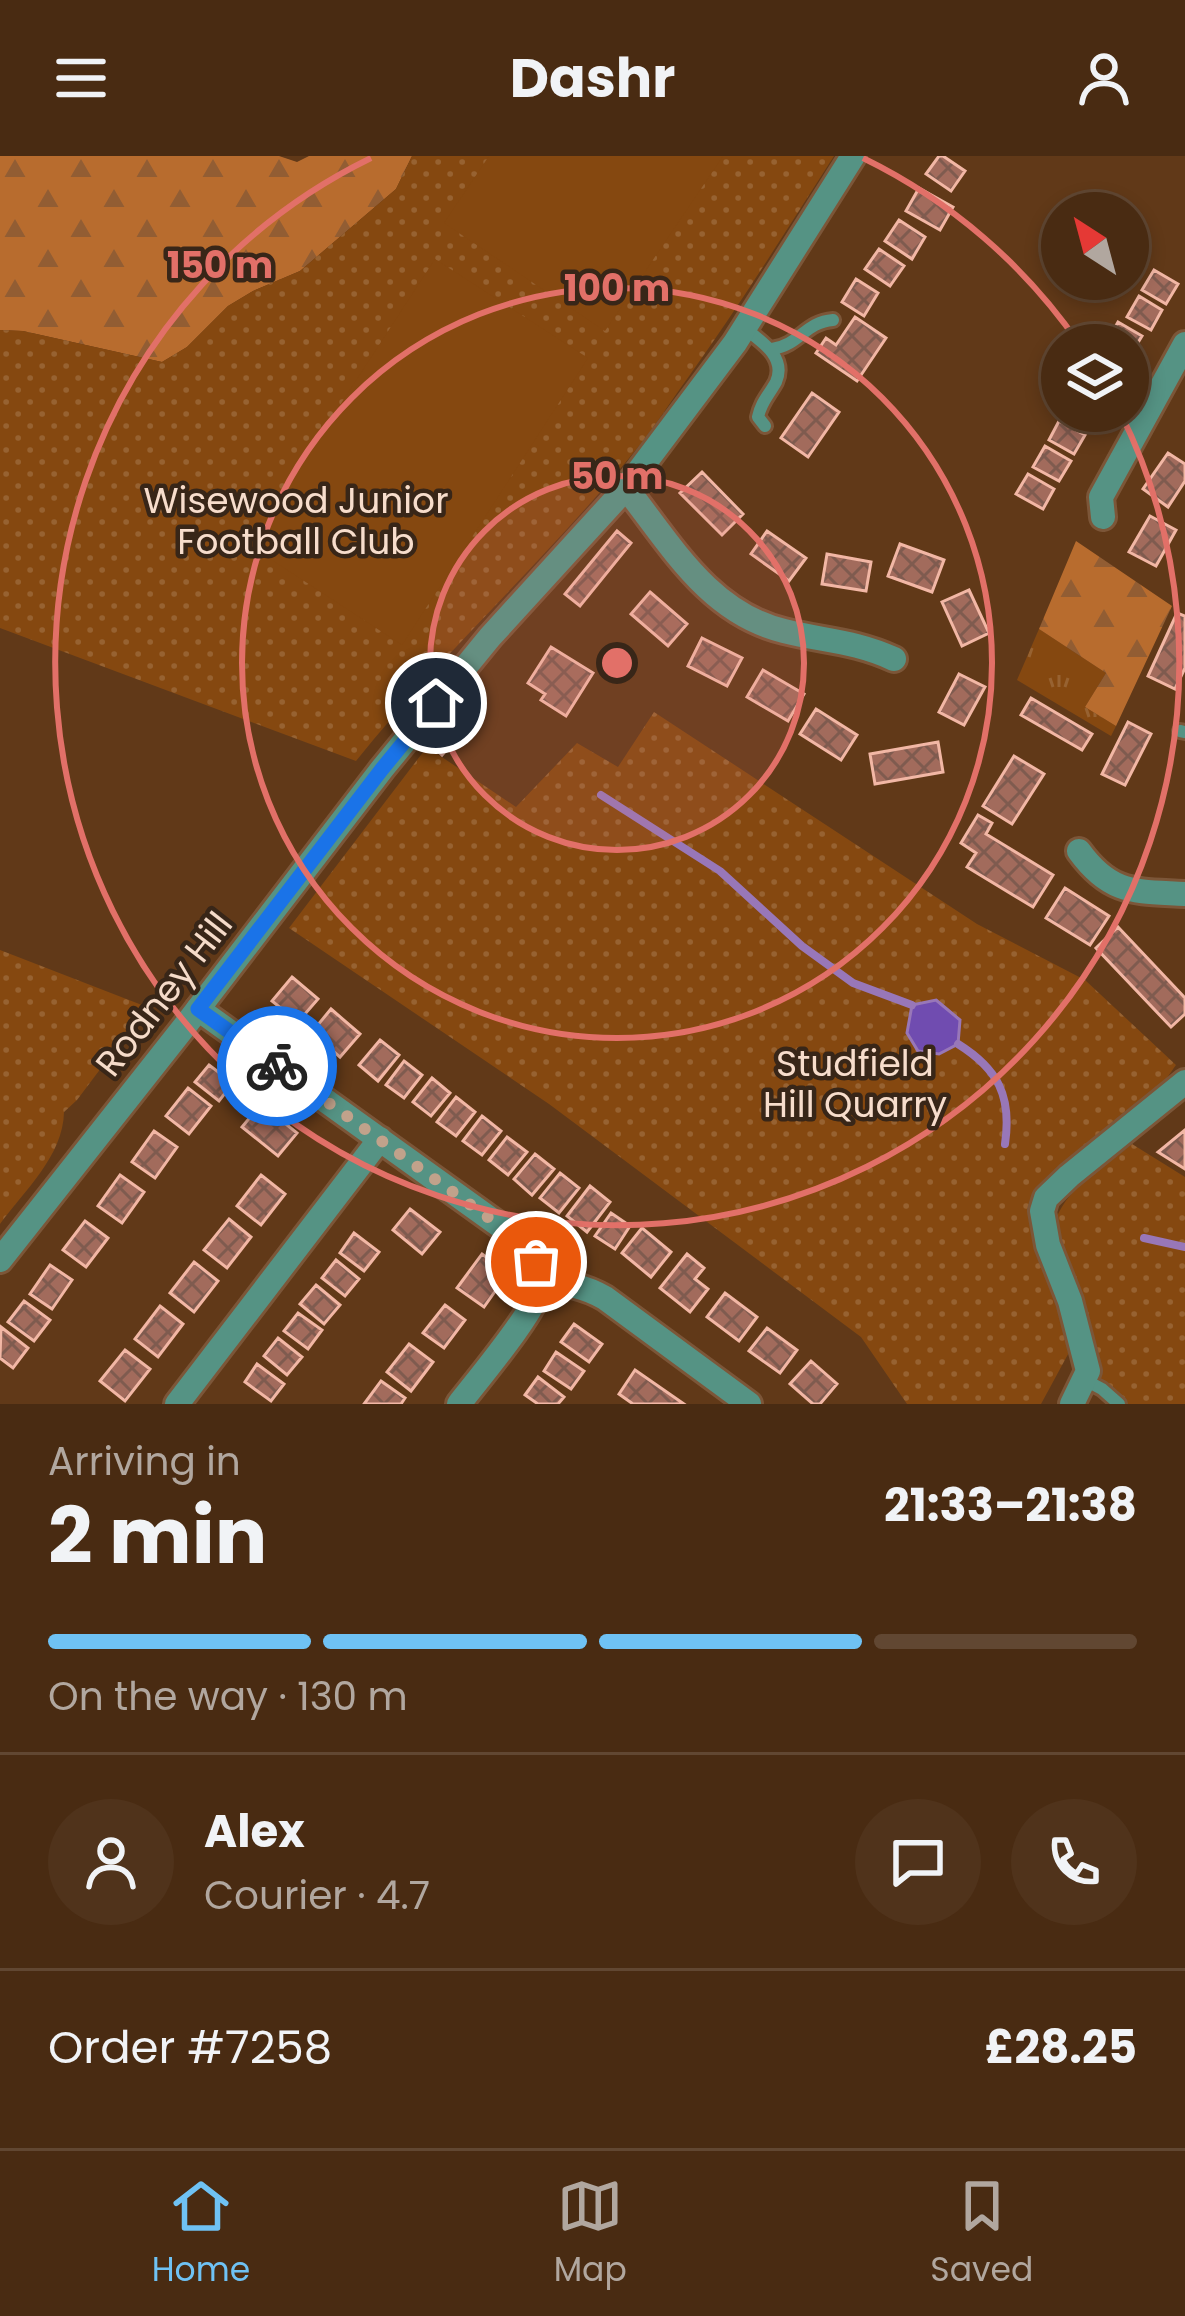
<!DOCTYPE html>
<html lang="en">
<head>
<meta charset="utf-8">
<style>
	body { margin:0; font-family:Poppins,sans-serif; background:#50331b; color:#f1f3f6; height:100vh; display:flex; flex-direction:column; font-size:45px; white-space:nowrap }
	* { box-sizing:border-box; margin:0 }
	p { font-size:39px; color:#b1a79f }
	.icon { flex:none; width:66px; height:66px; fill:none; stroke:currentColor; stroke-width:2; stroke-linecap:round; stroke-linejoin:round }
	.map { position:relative; height:1248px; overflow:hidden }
	.sheet { display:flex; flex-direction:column; background:#492b12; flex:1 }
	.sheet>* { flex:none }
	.needle { width:78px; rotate:324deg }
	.fabs { position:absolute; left:1041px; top:36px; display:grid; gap:24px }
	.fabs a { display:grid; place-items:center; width:108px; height:108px; border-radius:50%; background:#492b12; box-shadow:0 6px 18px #0003,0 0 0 3px #614732; font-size:60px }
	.pin { position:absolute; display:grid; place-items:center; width:102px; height:102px; color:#fff; margin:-51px; border:6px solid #fff; border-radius:50%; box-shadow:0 3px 12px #0007 }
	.courier { position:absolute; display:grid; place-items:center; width:120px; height:120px; margin:-60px; border:9px solid #1a73e8; border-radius:50%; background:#fff; color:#222; box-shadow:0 3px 15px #0007 }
	.headline em { font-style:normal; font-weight:700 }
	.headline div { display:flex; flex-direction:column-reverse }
	.headline { display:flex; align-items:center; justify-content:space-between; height:204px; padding:0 48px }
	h1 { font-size:78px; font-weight:700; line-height:90px }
	.bar { display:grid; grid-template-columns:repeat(4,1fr); gap:18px 12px; align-content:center; height:144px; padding:0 48px }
	.bar i { height:15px; border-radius:9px; background:#614732 }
	.bar .selected { background:#6fc2f4 }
	.bar p { grid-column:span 4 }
	.line { display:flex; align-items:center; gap:30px; padding:0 48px; border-top:3px solid #614732 }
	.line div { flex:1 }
	.round { display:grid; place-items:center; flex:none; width:126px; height:126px; border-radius:63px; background:#50331b }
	header { display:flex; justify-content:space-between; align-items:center; height:156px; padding:0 48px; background:#492b12; font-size:54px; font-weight:700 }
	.tab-bar { display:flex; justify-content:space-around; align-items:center; height:168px; border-top:3px solid #614732; background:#492b12; font-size:33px; color:#b1a79f }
	.tab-bar a { display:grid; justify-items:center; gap:6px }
	.tab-bar .selected { color:#6fc2f4 }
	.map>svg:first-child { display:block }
	.grass { fill:url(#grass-tufts) }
	.forest { fill:url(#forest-firs) }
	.park { fill:url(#park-dots) }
	.pitch { fill:#854810 }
	.water { fill:#704cb0; stroke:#9877b8; stroke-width:3 }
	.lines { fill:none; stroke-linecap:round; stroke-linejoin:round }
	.stream { stroke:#9877b8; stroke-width:8 }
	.building { fill:url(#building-cross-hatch); stroke:#f2b7a5; stroke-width:3 }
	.service-casing { stroke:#7c5638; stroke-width:18 }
	.minor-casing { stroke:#7c5638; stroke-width:30 }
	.tertiary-casing { stroke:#7c5638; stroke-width:30 }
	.service { stroke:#559384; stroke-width:12 }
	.minor { stroke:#559384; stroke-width:24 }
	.tertiary { stroke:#559384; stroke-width:24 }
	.done { stroke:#c1a28b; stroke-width:12; stroke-dasharray:0 21.6 }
	.route { stroke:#1a73e8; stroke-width:15 }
	.ring { fill:none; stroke:#e27068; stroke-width:6 }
	.labels { text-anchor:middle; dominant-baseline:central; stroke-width:9; stroke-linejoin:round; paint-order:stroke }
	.park-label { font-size:36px; fill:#f7ddcc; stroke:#382618 }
	.street-label { font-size:36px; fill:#f5dbc9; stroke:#382618 }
	.centre { fill:#e27068; stroke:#382618; stroke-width:6 }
	.ring-label { font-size:36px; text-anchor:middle; font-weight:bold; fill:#e27068; stroke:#382618; stroke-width:9; stroke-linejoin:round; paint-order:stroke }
</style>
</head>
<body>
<header><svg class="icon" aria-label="menu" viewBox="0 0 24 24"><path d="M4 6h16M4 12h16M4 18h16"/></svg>Dashr<svg class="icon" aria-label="person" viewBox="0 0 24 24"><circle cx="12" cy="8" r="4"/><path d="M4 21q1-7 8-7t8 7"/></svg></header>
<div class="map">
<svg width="1185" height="1248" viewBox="0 0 1185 1248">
	<defs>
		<pattern id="grass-tufts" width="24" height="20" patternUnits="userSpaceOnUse" patternTransform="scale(3)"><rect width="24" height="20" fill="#854810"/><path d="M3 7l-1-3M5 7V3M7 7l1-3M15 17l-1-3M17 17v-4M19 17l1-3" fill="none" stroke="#976231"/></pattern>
		<pattern id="forest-firs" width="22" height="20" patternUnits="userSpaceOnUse" patternTransform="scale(3)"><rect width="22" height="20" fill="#b86c2e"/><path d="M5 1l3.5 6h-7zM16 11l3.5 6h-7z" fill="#925d33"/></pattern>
		<pattern id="park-dots" width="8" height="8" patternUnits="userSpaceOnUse" patternTransform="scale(3)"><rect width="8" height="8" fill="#854810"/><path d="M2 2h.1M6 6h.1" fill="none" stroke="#976231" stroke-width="1.8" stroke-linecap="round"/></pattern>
		<pattern id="building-cross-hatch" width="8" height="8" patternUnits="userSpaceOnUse" patternTransform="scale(3)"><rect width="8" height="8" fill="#a26b5c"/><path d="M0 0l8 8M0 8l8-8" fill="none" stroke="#7f5b4f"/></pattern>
	</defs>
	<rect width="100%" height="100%" fill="#613918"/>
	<path class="grass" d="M1039 473 1106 517 1085 551 1116 570 1111 580 1017 524Z"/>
	<path class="forest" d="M0 0H279L297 6 309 0H412L396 33 300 115 253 135 228 150 187 191 162 206 23 175 0 174Z
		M1076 385 1172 450 1116 570 1085 551 1106 517 1039 473Z"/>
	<path class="park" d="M412 0H834C786 75 739 150 687 223 671 245 656 269 639 290 550 400 444 495 356 605L0 472V174L23 175 162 206 187 191 228 150 253 135 300 115 396 33Z
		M654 556 977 768 1085 824 1176 909C1170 917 1165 926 1158 932 1127 962 1025 1020 1029 1065L1073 1189 1041 1248H907L861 1181 549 948 289 772 427 591 516 651 577 587 618 611Z
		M0 794 147 851 77 944 64 956C63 1000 25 1034 0 1068Z
		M1132 988 1185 1021V1248H1126L1113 1232 1094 1219 1054 1070C1063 1033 1104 1011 1132 988Z"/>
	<path class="pitch" d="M489 0H723L605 175 444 67Z
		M435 103 588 202 402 489 249 389Z"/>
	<path class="water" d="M936 844 960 864 958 888 939 898 918 895 907 877 912 849Z"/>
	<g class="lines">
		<path class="stream" d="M601 639 720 715 802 790 853 827 912 849
			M958 888C998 913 1012 940 1005 988
			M1144 1082 1185 1091"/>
	</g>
	<path class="building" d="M939 0H943L965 15 951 35 926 18Z
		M919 32 953 51 940 74 906 55Z
		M899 64 925 81 912 103 885 85Z
		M879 93 904 110 890 130 865 113Z
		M1154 114 1178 128 1166 148 1142 134Z
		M856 123 878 137 864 160 842 146Z
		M1139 140 1162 154 1151 174 1127 161Z
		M855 161 886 182 857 225 816 197 826 182 836 189Z
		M1118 166 1142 180 1128 203V189H1105Z
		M812 237 839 256 808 301 781 282Z
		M1059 265 1085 279 1074 298 1049 284Z
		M1045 290 1071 305 1059 325 1033 311Z
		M1168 297 1185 308V325L1168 351 1143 333Z
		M702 316 743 358 722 379 680 337Z
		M1028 318 1054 333 1043 353 1016 338Z
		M1150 360 1176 374 1156 410 1129 396Z
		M617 375 631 387 580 450 565 438Z
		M767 375 806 402 789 425 751 398Z
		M900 388 944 404 932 436 888 420Z
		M827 398 871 406 866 435 822 428Z
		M969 434 989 477 962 490 942 446Z
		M650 436 687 468 668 490 631 458Z
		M1177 457 1185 460V512L1175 533 1148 520Z
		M702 482 742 502 727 530 688 510Z
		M551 491 593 517 566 560 541 544 545 538 528 527Z
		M763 514 804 538 788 565 747 541Z
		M959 518 985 531 964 569 939 556Z
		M1031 542 1092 578 1082 594 1021 559Z
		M454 553 470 567 442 599 426 584Z
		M816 553 857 579 841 604 800 578Z
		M1128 566 1151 578 1125 629 1102 618Z
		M938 586 943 616 875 628 870 598Z
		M1014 600 1044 618 1012 668 983 650Z
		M978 659 992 667 986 678 1053 719 1033 751 967 711 976 697 961 687Z
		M1065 732 1109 760 1090 789 1046 762Z
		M1118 771 1185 842V858L1171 871 1096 792Z
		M292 821 318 843 298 866 272 845Z
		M331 853 360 878 340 901 312 876Z
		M380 884 399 899 378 925 359 909Z
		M404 905 422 919 404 942 386 929Z
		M209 909 233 927 219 945 195 926Z
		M432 922 450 937 431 960 413 946Z
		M188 932 211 950 189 978 166 960Z
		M456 941 475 956 456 980 437 966Z
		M261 948 297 977 278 1000 242 971Z
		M482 960 501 975 482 999 463 985Z
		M1185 974V1013L1158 996Z
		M154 975 177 991 155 1022 132 1006Z
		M507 981 527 996 508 1019 489 1004Z
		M535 998 554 1013 532 1039 514 1023Z
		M560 1017 579 1032 559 1057 540 1042Z
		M120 1019 144 1036 122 1067 98 1050Z
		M261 1019 285 1038 261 1069 237 1050Z
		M590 1030 610 1046 587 1076 567 1060Z
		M410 1053 440 1076 422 1098 393 1074Z
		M611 1057 630 1070 615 1093 595 1080Z
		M229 1063 251 1081 227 1112 204 1094Z
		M85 1065 108 1082 86 1111 63 1094Z
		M642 1072 671 1096 651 1121 622 1097Z
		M354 1077 379 1096 364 1115 340 1097Z
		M482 1098 508 1117 484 1151 457 1132Z
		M687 1098 704 1112 695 1123 708 1133 690 1156 660 1132Z
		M336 1104 359 1123 345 1140 322 1122Z
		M194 1106 218 1125 194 1156 170 1137Z
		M50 1109 72 1124 52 1153 30 1138Z
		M316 1129 340 1149 324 1168 300 1148Z
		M725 1137 757 1161 739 1185 707 1161Z
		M24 1145 50 1164 34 1185 8 1166Z
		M445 1149 465 1164 444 1192 423 1177Z
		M160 1150 183 1168 158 1201 135 1183Z
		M298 1157 322 1174 308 1193 284 1175Z
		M574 1168 602 1188 589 1206 561 1186Z
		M1 1171 28 1192 13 1212 0 1202Z
		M767 1172 797 1194 780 1217 749 1195Z
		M278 1182 302 1201 287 1219 264 1200Z
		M409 1188 433 1206 411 1235 387 1216Z
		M125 1194 150 1213 125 1245 100 1225Z
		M556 1196 584 1215 571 1233 544 1215Z
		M811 1205 837 1228 820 1248H813L790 1228Z
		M257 1208 284 1228 271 1245 245 1226Z
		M635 1214 684 1248H633L619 1238Z
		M538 1221 564 1241 558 1248H538L525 1239Z
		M381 1225 405 1242 401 1248H364Z"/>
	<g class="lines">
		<g class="service-casing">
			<path id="service" d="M744 172C761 185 787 201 776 226 769 239 761 246 758 261L765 270
				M772 193C800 189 805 166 833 164
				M1180 575 1185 576
				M1085 1224 1102 1233 1119 1248"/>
		</g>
		<g class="minor-casing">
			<path id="minor" d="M626 332C671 389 709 457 784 475 824 485 855 485 894 503
				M1103 361 1101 341 1185 188
				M1079 695C1111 739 1135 735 1185 738
				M198 853 503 1072C520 1086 541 1103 541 1127 541 1149 476 1226 459 1248
				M541 1125C566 1127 584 1130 605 1142L749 1248
				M177 1248 380 983
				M1072 1248 1088 1215 1070 1145 1048 1089 1042 1055 1046 1042 1069 1020 1185 926"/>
		</g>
		<g class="tertiary-casing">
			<path id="tertiary" d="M0 1104 188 866 382 613 490 481 626 332 735 187 853 0"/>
		</g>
		<use href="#service" class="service"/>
		<use href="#minor" class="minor"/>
		<use href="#tertiary" class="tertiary"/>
	</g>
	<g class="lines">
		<path class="done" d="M277 910 503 1072 523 1089 536 1106"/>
		<path class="route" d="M277 910 198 853 382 613 436 547"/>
	</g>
	<circle cx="617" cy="507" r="187" fill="#e27068" fill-opacity=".12"/>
	<g class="ring">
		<circle cx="617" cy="507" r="187"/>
		<circle cx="617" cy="507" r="375"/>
		<path d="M863 2A562 562 0 0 1 1080 189M1120 256A562 562 0 1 1 371 2"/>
	</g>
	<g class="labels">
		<g class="park-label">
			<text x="296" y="344">Wisewood Junior<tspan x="296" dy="41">Football Club</tspan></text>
			<text x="855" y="907">Studfield<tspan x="855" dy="41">Hill Quarry</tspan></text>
		</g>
		<g class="street-label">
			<text transform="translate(164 838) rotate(-52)">Rodney Hill</text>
		</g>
	</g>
	<circle cx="617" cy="507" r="18" class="centre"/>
	<g class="ring-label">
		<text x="220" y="122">150 m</text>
		<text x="617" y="145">100 m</text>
		<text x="617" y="333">50 m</text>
	</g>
</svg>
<div class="fabs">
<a><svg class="needle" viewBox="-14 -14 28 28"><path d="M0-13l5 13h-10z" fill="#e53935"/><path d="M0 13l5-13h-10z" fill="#b1a79f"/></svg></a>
<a><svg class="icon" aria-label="layers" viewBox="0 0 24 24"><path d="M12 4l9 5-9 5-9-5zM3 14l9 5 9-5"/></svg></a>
</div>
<div class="pin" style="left:536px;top:1106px;background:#ea580c"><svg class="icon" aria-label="bag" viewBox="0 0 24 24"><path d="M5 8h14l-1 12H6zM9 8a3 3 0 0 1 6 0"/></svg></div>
<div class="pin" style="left:436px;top:547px;background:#1f2937"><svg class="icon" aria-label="home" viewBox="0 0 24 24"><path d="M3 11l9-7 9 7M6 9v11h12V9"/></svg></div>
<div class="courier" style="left:277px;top:910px"><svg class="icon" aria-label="bike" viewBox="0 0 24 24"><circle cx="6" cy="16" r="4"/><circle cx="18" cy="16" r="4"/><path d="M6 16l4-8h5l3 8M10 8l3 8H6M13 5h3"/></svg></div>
</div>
<section class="sheet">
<div class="headline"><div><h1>2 min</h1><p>Arriving in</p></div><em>21:33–21:38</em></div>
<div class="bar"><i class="selected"></i><i class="selected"></i><i class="selected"></i><i></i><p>On the way · 130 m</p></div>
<div class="line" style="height:216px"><a class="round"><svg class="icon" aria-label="person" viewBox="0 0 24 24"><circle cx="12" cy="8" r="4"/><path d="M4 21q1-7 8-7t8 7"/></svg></a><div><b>Alex</b><p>Courier · 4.7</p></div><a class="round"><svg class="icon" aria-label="chat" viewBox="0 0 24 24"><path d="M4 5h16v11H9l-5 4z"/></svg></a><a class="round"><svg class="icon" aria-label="phone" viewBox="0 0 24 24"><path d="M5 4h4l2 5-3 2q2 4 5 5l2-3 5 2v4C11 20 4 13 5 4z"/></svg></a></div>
<div class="line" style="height:156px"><div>Order #7258</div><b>£28.25</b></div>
</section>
<nav class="tab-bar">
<a class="selected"><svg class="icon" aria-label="home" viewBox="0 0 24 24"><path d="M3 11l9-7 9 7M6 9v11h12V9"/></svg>Home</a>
<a><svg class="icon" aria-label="map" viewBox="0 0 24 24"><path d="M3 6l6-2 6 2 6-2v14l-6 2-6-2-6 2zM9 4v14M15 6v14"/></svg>Map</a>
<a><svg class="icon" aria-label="saved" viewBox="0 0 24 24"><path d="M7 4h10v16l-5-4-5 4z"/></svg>Saved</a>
</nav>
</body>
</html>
